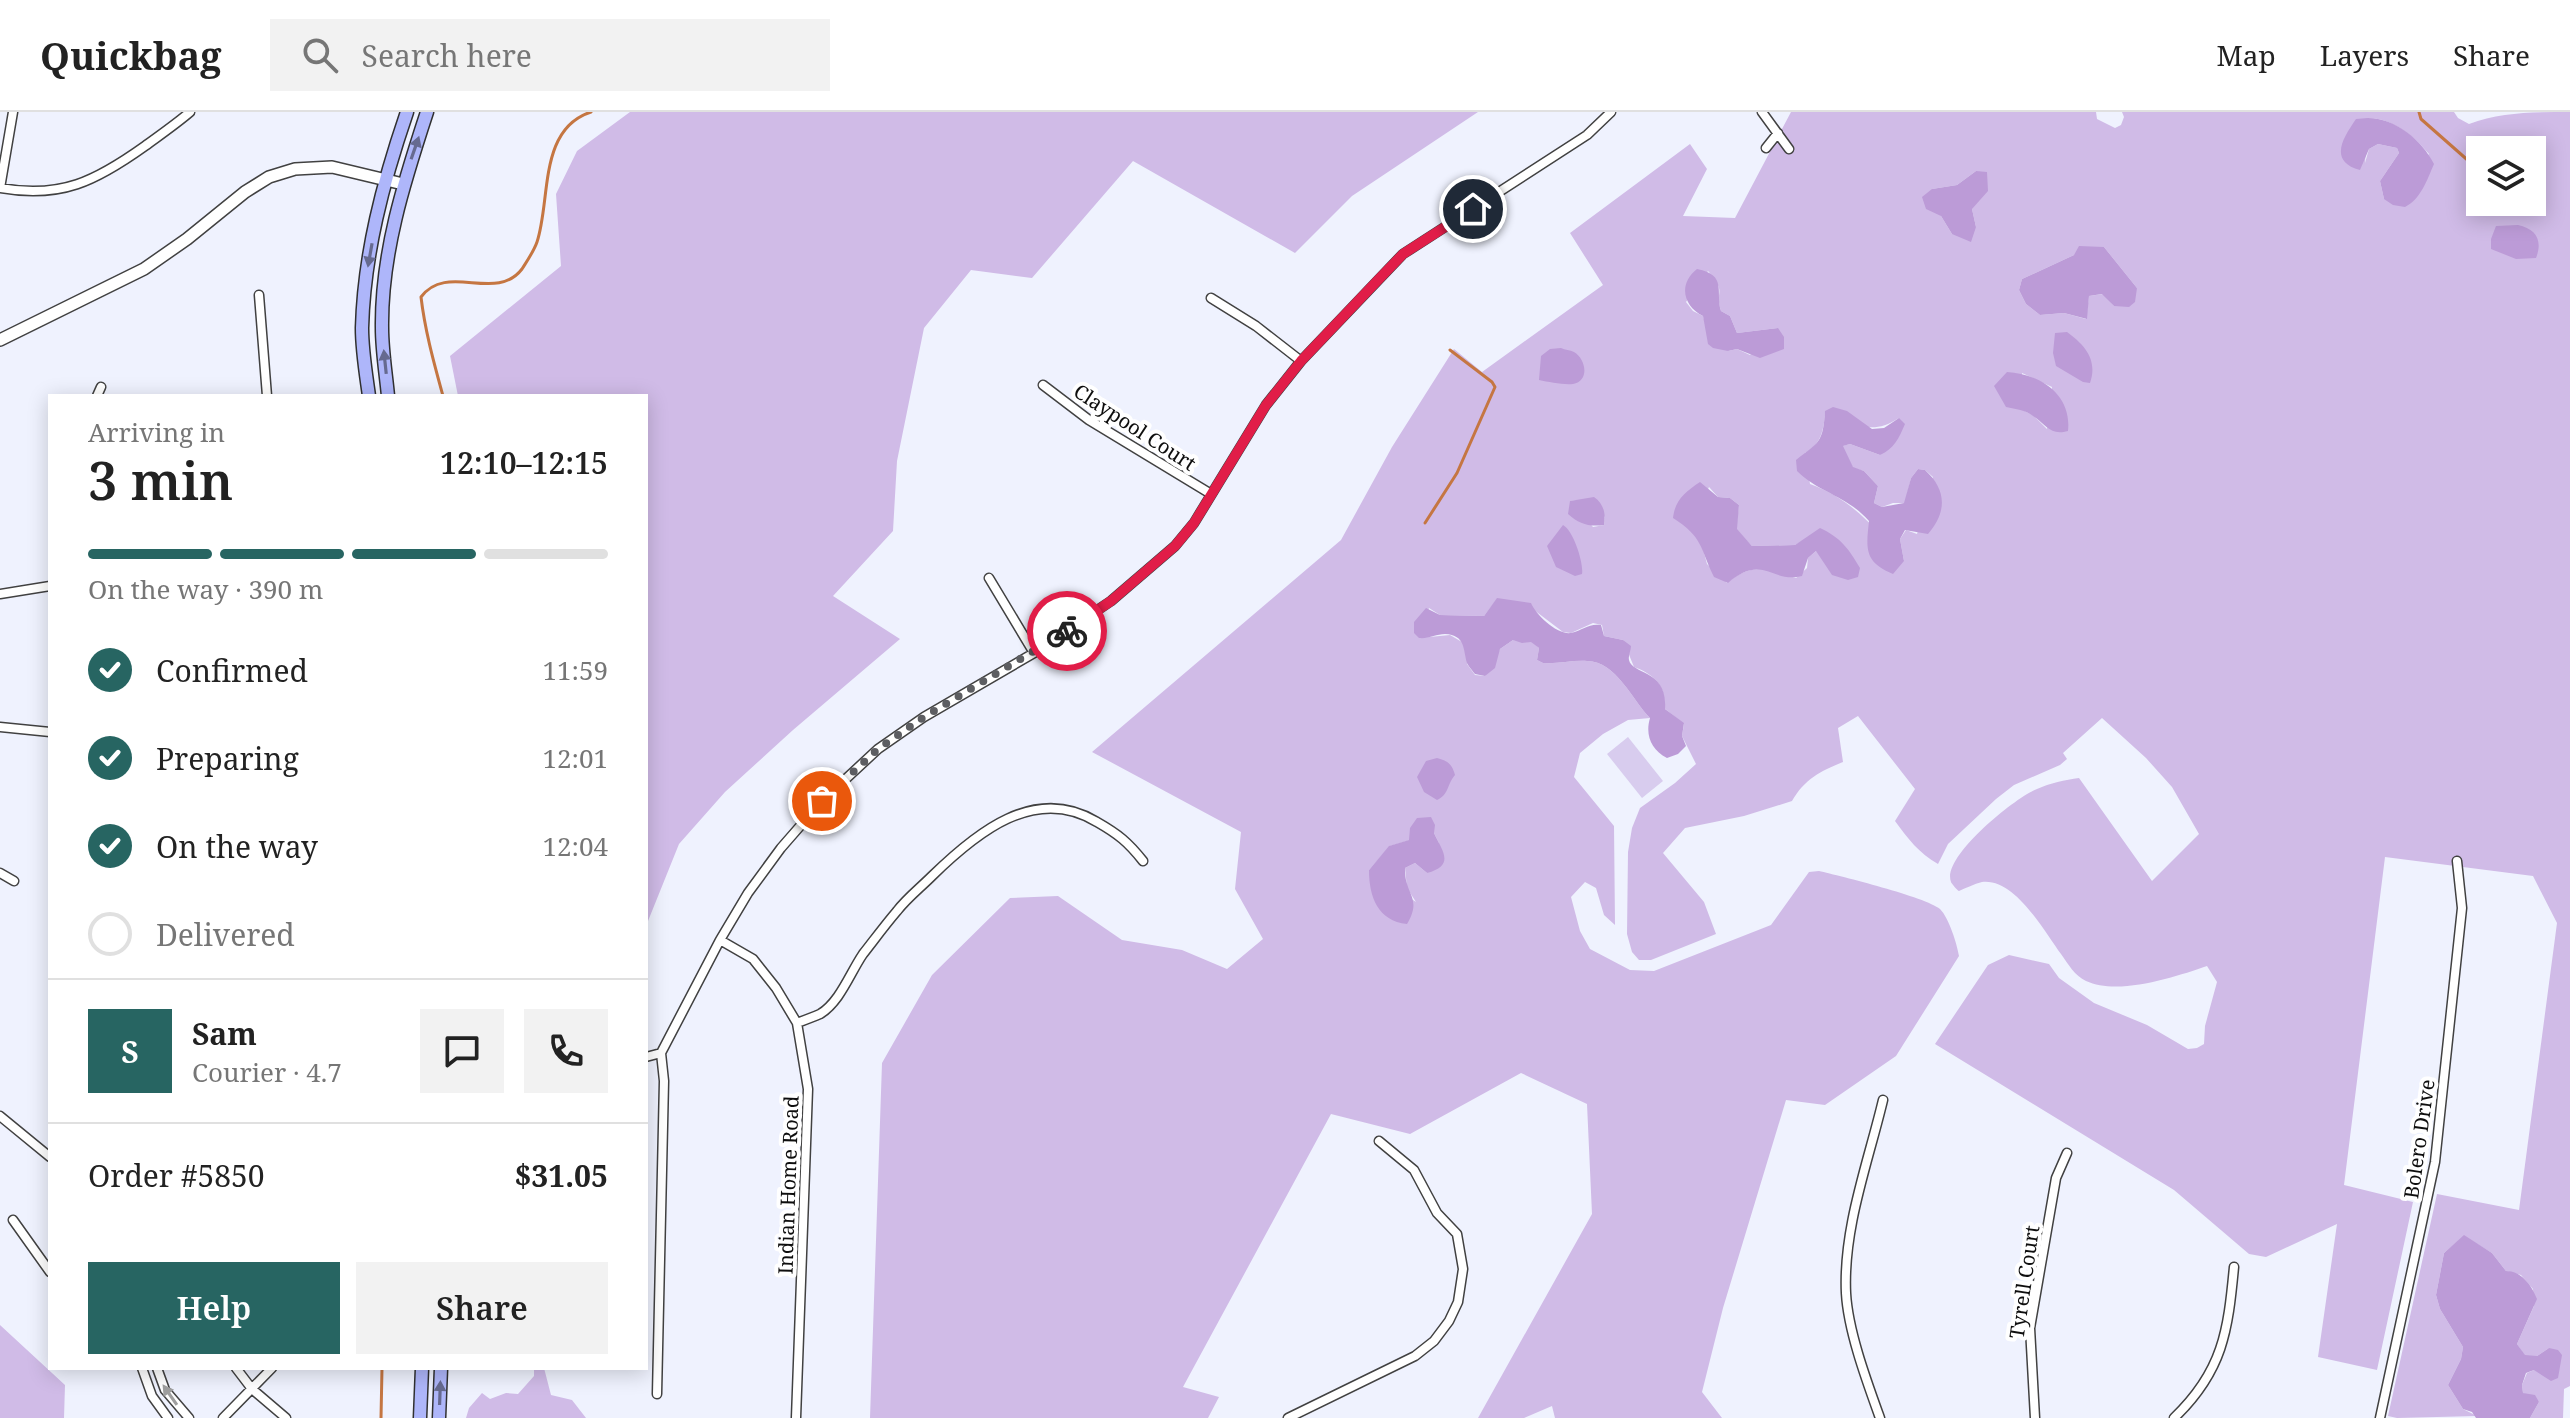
<!DOCTYPE html>
<html lang="en">
<head>
<meta charset="utf-8">
<style>
	body { margin:0; font-family:"Noto Serif",serif; background:#f2f2f2; color:#222; height:100vh; display:flex; flex-direction:column; font-size:30px; white-space:nowrap }
	* { box-sizing:border-box; margin:0 }
	p { font-size:26px; color:#767676 }
	.icon { flex:none; width:44px; height:44px; fill:none; stroke:currentColor; stroke-width:2; stroke-linecap:round; stroke-linejoin:round }
	.map { position:relative; flex:1; overflow:hidden }
	.side { position:absolute; left:48px; top:282px; width:600px; height:976px; display:flex; flex-direction:column; background:#fff; border-radius:0px; box-shadow:0 4px 20px #0003 }
	.side>* { flex:none }
	.fabs { position:absolute; left:2466px; top:24px; display:grid; gap:16px }
	.fabs a { display:grid; place-items:center; width:80px; height:80px; border-radius:0px; background:#fff; box-shadow:0 4px 20px #0003; font-size:40px }
	.pin { position:absolute; display:grid; place-items:center; width:68px; height:68px; color:#fff; margin:-34px; border:4px solid #fff; border-radius:50%; box-shadow:0 2px 8px #0007 }
	.courier { position:absolute; display:grid; place-items:center; width:80px; height:80px; margin:-40px; border:6px solid #e11d48; border-radius:50%; background:#fff; color:#222; box-shadow:0 2px 10px #0007 }
	.headline em { font-style:normal; font-weight:600 }
	.headline div { display:flex; flex-direction:column-reverse }
	.headline { display:flex; align-items:center; justify-content:space-between; height:136px; padding:0 40px }
	h1 { font-size:52px; font-weight:600; line-height:60px }
	.bar { display:grid; grid-template-columns:repeat(4,1fr); gap:12px 8px; align-content:center; height:96px; padding:0 40px }
	.bar i { height:10px; border-radius:6px; background:#e0e0e0 }
	.bar .active { background:#276562 }
	.bar p { grid-column:span 4 }
	.line { display:flex; align-items:center; gap:20px; padding:0 40px; border-top:2px solid #e0e0e0 }
	.line div { flex:1 }
	.round { display:grid; place-items:center; flex:none; width:84px; height:84px; border-radius:0px; background:#f2f2f2 }
	ol { padding:0 40px; list-style:none }
	li { display:flex; align-items:center; gap:24px; height:88px }
	li p { margin-inline-start:auto }
	li .icon { padding:8px; border-radius:50%; background:#276562; color:#fff; stroke-width:4 }
	li:last-child { color:#767676 }
	li i { width:44px; height:44px; border:4px solid #e0e0e0; border-radius:50% }
	.button { display:flex; gap:16px; margin-top:auto; padding:16px 40px }
	.button a { flex:1; height:92px; border-radius:0px; background:#276562; color:#fff; font-size:32px; font-weight:600; line-height:92px; text-align:center }
	.button a+a { background:#f2f2f2; color:#222 }
	header { display:flex; align-items:center; gap:48px; box-sizing:border-box; height:112px; padding:0 40px; background:#fff; border-bottom:2px solid #e0e0e0 }
	header strong { font-size:38px }
	nav { display:flex; gap:44px; margin-inline-start:auto; font-size:28px }
	.search { width:560px; height:72px; background:#f2f2f2; display:flex; align-items:center; gap:20px; box-sizing:border-box; padding:0 28px; border-radius:0px; color:#767676; font-size:30px }
	.map>svg:first-child { display:block }
	.green { fill:#d0bbe7; fill-rule:evenodd }
	.forest { fill:#bc9bd7 }
	.pitch { fill:#d8ccee }
	.lines { fill:none; stroke-linecap:round; stroke-linejoin:round }
	.stream { stroke:#c57642; stroke-width:3 }
	.minor-casing { stroke:#414141; stroke-width:11 }
	.tertiary-casing { stroke:#414141; stroke-width:14 }
	.secondary-casing { stroke:#303030; stroke-width:15 }
	.minor { stroke:#fff; stroke-width:8 }
	.tertiary { stroke:#fff; stroke-width:11 }
	.secondary { stroke:#aeb6fa; stroke-width:12 }
	.oneway { fill:#666a90 }
	.oneway2 { fill:#9f9f9f }
	.done { stroke:#5d5e62; stroke-width:8; stroke-dasharray:0 14.4 }
	.route { stroke:#e11d48; stroke-width:10 }
	.labels { text-anchor:middle; dominant-baseline:central; stroke-width:8; stroke-linejoin:round; paint-order:stroke }
	.street-label { font-size:20px; fill:#0e0e0e; stroke:#fff }
</style>
</head>
<body>
<header>
<strong>Quickbag</strong>
<div class="search"><svg class="icon" aria-label="search" viewBox="0 0 24 24"><circle cx="10" cy="10" r="6"/><path d="M15 15l6 6"/></svg>Search here</div>
<nav><a>Map</a><a>Layers</a><a>Share</a></nav>
</header>
<div class="map">
<svg width="2570" height="1306" viewBox="0 0 2570 1306">
	<rect width="100%" height="100%" fill="#eff2fe"/>
	<path class="green" d="M630 0H1478L1352 84 1295 141 1133 49 1032 166 971 158 924 216 897 349 893 419 833 484 900 527 793 618 725 680 679 732 646 814V284H458L450 244 561 154 556 82 577 39Z
		M1791 0H2096L2097 7 2115 16 2121 13 2124 5 2122 0H2454L2458 6 2469 12C2501 0 2535 0 2570 0V1274L2564 1277 2563 1306H2530L2539 1290 2523 1281 2522 1273 2527 1261 2534 1258 2549 1236 2537 1244H2525L2517 1232 2534 1194 2533 1177 2521 1163 2506 1159 2492 1141 2464 1124 2444 1141 2436 1183 2440 1197 2463 1235 2461 1247 2448 1273 2463 1297 2477 1304 2397 1306 2388 1304 2437 1082 2519 1098 2557 811 2533 764 2385 745 2344 1073 2413 1090 2377 1258 2318 1245 2337 1112 2266 1145 2249 1142 2174 1078 1935 932 1988 853 2009 843 2049 852 2059 866 2094 891 2147 913 2188 937 2197 936 2204 932 2205 914 2217 870 2207 854C2175 865 2118 884 2086 869 2075 864 2068 852 2061 842 2044 819 2015 766 1982 770 1974 772 1966 776 1959 779 1958 779 1951 771 1951 770 1941 745 2016 685 2037 677 2050 671 2065 668 2079 666L2152 769 2199 722 2172 675 2146 646 2102 606 2063 641 2067 647 2060 653 2014 673 1996 687 1948 732 1938 752C1919 741 1908 727 1895 709L1915 677 1858 604 1838 616 1843 650C1820 659 1804 668 1792 689L1744 704 1685 716 1663 741 1704 790 1716 822 1651 848H1639L1632 840 1627 822 1628 740 1632 716 1640 696 1675 671 1696 652 1682 624 1684 612 1664 596C1667 575 1654 562 1634 555L1623 528 1604 524 1602 513 1593 511 1571 521 1563 520 1534 498 1497 487 1484 504 1440 503 1429 496 1419 526 1450 523 1462 530 1468 540 1467 552 1475 563 1485 564 1500 537 1513 528 1531 529 1539 536 1537 548 1543 551C1558 552 1573 548 1587 549 1616 549 1633 589 1650 606L1628 608 1603 622 1580 641 1574 665 1614 714 1615 813 1604 803 1596 776 1585 770 1571 785 1580 819 1590 837 1630 858 1654 859 1771 813 1809 760 1819 759C1840 764 1926 785 1940 797 1949 806 1957 832 1959 844L1896 944 1825 993 1786 988 1723 1196 1702 1280 1722 1306H1555L1552 1294 1524 1306H1478L1592 1102 1587 992 1521 961 1410 1022 1331 1002 1183 1275 1219 1285 1208 1306H870L882 951 932 863 1010 786 1058 784 1122 828 1182 838 1227 857 1263 827 1235 777 1241 720 1092 640 1341 428 1392 335 1454 237 1482 260 1603 173 1570 121 1690 32 1707 57 1683 104 1735 106ZM2368 6C2392 6 2413 23 2429 42L2384 87 2380 69 2399 41 2397 36 2378 32 2369 37 2365 51ZM2480 38H2532V90H2480ZM1976 59 1972 97 1976 115 1952 122 1941 104 1932 77 1957 73ZM2104 135 2137 176 2114 194 2103 182 2089 184 2086 207 2064 201 2040 203 2026 192 2019 178 2022 167 2074 143ZM1708 159C1728 182 1714 177 1721 199L1730 204 1737 221 1778 216 1750 243 1737 237 1728 239 1706 214 1703 204 1693 199 1686 190ZM2022 261 2052 275 2047 317 2034 304 2021 297ZM1825 300C1855 311 1870 325 1899 306L1880 343 1850 332 1842 334 1853 356 1864 359 1878 374 1874 391 1882 395 1893 391H1905L1911 366 1918 357 1925 358 1933 365 1917 422 1906 418 1900 427 1904 449C1876 417 1852 387 1810 372L1805 341C1821 333 1824 317 1825 300ZM1709 375 1718 385 1730 386 1739 393 1736 417 1752 434 1795 433 1804 428 1848 468 1816 439 1808 446 1807 456 1796 466C1766 458 1753 449 1727 471L1707 452 1702 433 1690 417ZM1583 388 1605 405 1604 413 1593 415 1570 389ZM1434 721 1439 731 1427 761 1415 751 1405 756 1407 776 1416 790 1369 758 1390 734Z
		M0 1213 65 1273 64 1306H0Z
		M534 1256H544L551 1283 572 1288 586 1306H466L469 1296 482 1281 490 1287 506 1281 518 1282 534 1264Z"/>
	<path class="forest" d="M2368 6C2395 6 2422 28 2434 52 2427 68 2421 87 2405 95L2393 93 2384 87 2380 69 2399 41 2397 36 2378 32 2369 37 2360 58C2328 49 2343 26 2356 7Z
		M1976 59 1987 60 1988 79 1972 97 1976 115 1971 130 1952 122 1941 104 1926 97 1922 85 1932 77 1957 73Z
		M2518 113C2536 117 2543 128 2536 146L2516 147 2491 137V127L2496 114Z
		M2079 134 2104 135 2137 176 2135 190 2129 195 2114 194 2102 182 2089 184 2087 207 2064 201 2040 203 2026 192 2019 178 2022 167 2074 143Z
		M1697 157C1728 163 1715 180 1721 199L1730 204 1737 221 1778 216 1784 225V237L1760 246 1737 237 1728 239 1713 236 1708 232 1703 204C1683 194 1678 172 1697 157Z
		M2067 220C2085 233 2098 248 2090 271L2083 270 2056 254 2053 241 2055 221Z
		M1561 236C1565 238 1570 238 1574 240 1586 247 1590 269 1573 272 1563 273 1549 270 1539 268L1541 244 1550 237Z
		M2007 260C2041 262 2072 283 2068 319 2050 324 2047 313 2033 304 2025 298 2016 297 2006 295L1994 274Z
		M1833 295 1847 299 1872 317 1884 316 1899 306 1905 312C1899 326 1894 337 1880 343L1850 332 1843 334 1853 355 1864 359 1878 374 1874 391 1882 395 1904 391 1911 366 1918 357 1925 358C1947 378 1947 400 1928 422L1905 418 1900 427 1904 449 1893 462C1864 450 1866 437 1869 409 1846 383 1819 381 1797 359L1796 348C1819 330 1823 331 1825 299Z
		M1700 370 1718 385 1730 386 1739 393 1737 417 1752 434 1795 433 1820 416C1840 425 1849 437 1860 456L1858 465 1848 468 1832 463 1816 439 1808 446 1802 464C1772 472 1763 441 1728 471L1714 465C1700 436 1703 425 1673 406 1675 388 1685 380 1700 370Z
		M1594 385C1604 392 1606 402 1604 413 1589 415 1579 412 1568 402L1570 389Z
		M1563 413C1573 418 1584 451 1582 462L1575 464 1556 455 1547 434Z
		M1497 486 1531 491C1536 503 1557 523 1571 521 1583 518 1589 511 1601 513L1604 524 1623 528 1631 534C1631 539 1628 543 1629 548 1632 563 1668 557 1665 597L1684 611 1682 624 1686 634 1678 642 1667 646C1651 638 1645 623 1650 606 1633 589 1616 549 1587 549 1573 548 1558 552 1543 551L1537 548 1539 536 1531 530 1522 531 1513 528 1500 537 1495 556 1485 564 1475 562C1474 561 1467 552 1467 551 1463 538 1466 523 1445 522 1436 522 1429 527 1419 526L1414 521V510L1426 496 1440 503 1484 504Z
		M1437 646C1448 649 1452 652 1455 663 1447 672 1449 683 1437 688L1424 680 1417 665 1426 649Z
		M1431 705 1435 713 1434 721C1443 740 1455 753 1427 761L1415 751 1405 756C1404 783 1423 785 1407 812 1378 809 1369 785 1369 758L1389 734 1409 728 1410 716 1417 706Z
		M2464 1123 2492 1141 2506 1159C2521 1159 2531 1172 2537 1187L2517 1232 2525 1243 2537 1244 2549 1236 2558 1238 2562 1243 2558 1266 2551 1269 2534 1258 2526 1261 2522 1273 2523 1281 2535 1283 2539 1290 2530 1306H2476L2472 1300 2463 1297 2448 1273 2461 1247 2463 1235 2440 1197 2436 1183 2444 1141Z"/>
	<path class="pitch" d="M1628 625 1663 669 1642 686 1607 642Z"/>
	<g class="lines">
		<path class="stream" d="M2419 0 2421 7 2480 59
			M443 284C434 251 425 219 421 185 447 150 496 191 522 157 527 149 534 139 537 130 551 88 538 17 591 0
			M1425 411 1457 361 1495 275 1492 270 1450 238
			M381 1306 382 1256"/>
		<g class="minor-casing">
			<path id="minor" d="M1762 0 1789 37
				M1766 36 1778 21
				M0 76C61 87 96 69 145 34 160 23 176 12 190 0
				M0 76 13 0
				M259 183 267 284
				M1211 186 1256 214 1301 249
				M1043 273 1089 308 1211 382
				M97 284 101 275
				M989 466 1034 541
				M0 482 50 474
				M0 615 50 620
				M0 761 14 769
				M720 828 753 847 776 876 797 911 808 977 796 1306
				M797 911C805 908 813 905 820 902 840 890 850 861 863 842 874 828 885 813 897 799 907 786 920 776 932 764 976 721 1035 672 1097 710 1118 722 1128 730 1143 749
				M646 945 661 941 720 828 748 781 781 736 822 689 878 637 924 605 1034 541 1111 489 1175 434 1194 411 1266 293 1301 249 1403 142 1587 23 1611 0
				M0 1004 50 1045
				M13 1108 50 1160
				M142 1256 152 1284 168 1306
				M157 1256 165 1278 189 1306
				M236 1256 252 1277 286 1306
				M657 1282 664 969 661 941
				M223 1306 272 1256
				M1288 1306 1415 1244 1434 1229 1449 1209 1458 1190 1463 1157 1457 1122 1437 1101 1414 1058 1379 1029
				M1880 1306C1867 1270 1848 1219 1846 1181 1843 1116 1868 1051 1883 988
				M2035 1306 2030 1216 2056 1066 2067 1041
				M2174 1306C2223 1259 2228 1219 2234 1155
				M2380 1306 2435 1050 2462 796 2457 749"/>
		</g>
		<g class="tertiary-casing">
			<path id="tertiary" d="M0 228 144 157 187 127 245 80 269 65 295 57 332 55 403 72"/>
		</g>
		<g class="secondary-casing">
			<path id="secondary" d="M369 284C366 262 362 239 362 216 364 142 383 70 407 0
				M388 284C386 262 382 239 382 216 381 142 404 70 427 0
				M420 1306 422 1256
				M439 1306 441 1256"/>
		</g>
		<use href="#minor" class="minor"/>
		<use href="#tertiary" class="tertiary"/>
		<use href="#secondary" class="secondary"/>
	</g>
	<defs><path id="oneway-solid" d="M-6-.8H1V-3.2L6.5 0L1 3.2V.8H-6Z" transform="scale(2)"/></defs>
	<g class="oneway">
		<use href="#oneway-solid" transform="translate(415 36) rotate(-71)"/>
		<use href="#oneway-solid" transform="translate(370 143) rotate(100)"/>
		<use href="#oneway-solid" transform="translate(385 250) rotate(-96)"/>
		<use href="#oneway-solid" transform="translate(440 1281) rotate(-88)"/>
	</g>
	<use class="oneway2" href="#oneway-solid" transform="translate(170 1283) rotate(-125)"/>
	<g class="lines">
		<path class="done" d="M822 689 878 637 924 605 1067 519"/>
		<path class="route" d="M1067 519 1111 489 1175 434 1194 411 1266 293 1301 249 1378 168 1403 142 1473 97"/>
	</g>
	<g class="labels">
		<g class="street-label">
			<text transform="translate(1135 315) rotate(33)">Claypool Court</text>
			<text transform="translate(2419 1027) rotate(-82)">Bolero Drive</text>
			<text transform="translate(788 1073) rotate(-88)">Indian Home Road</text>
			<text transform="translate(2024 1170) rotate(-82)">Tyrell Court</text>
		</g>
	</g>
</svg>
<div class="fabs">
<a><svg class="icon" aria-label="layers" viewBox="0 0 24 24"><path d="M12 4l9 5-9 5-9-5zM3 14l9 5 9-5"/></svg></a>
</div>
<div class="pin" style="left:822px;top:689px;background:#ea580c"><svg class="icon" aria-label="bag" viewBox="0 0 24 24"><path d="M5 8h14l-1 12H6zM9 8a3 3 0 0 1 6 0"/></svg></div>
<div class="pin" style="left:1473px;top:97px;background:#1f2937"><svg class="icon" aria-label="home" viewBox="0 0 24 24"><path d="M3 11l9-7 9 7M6 9v11h12V9"/></svg></div>
<div class="courier" style="left:1067px;top:519px"><svg class="icon" aria-label="bike" viewBox="0 0 24 24"><circle cx="6" cy="16" r="4"/><circle cx="18" cy="16" r="4"/><path d="M6 16l4-8h5l3 8M10 8l3 8H6M13 5h3"/></svg></div>
<section class="side">
<div class="headline"><div><h1>3 min</h1><p>Arriving in</p></div><em>12:10–12:15</em></div>
<div class="bar"><i class="active"></i><i class="active"></i><i class="active"></i><i></i><p>On the way · 390 m</p></div>
<ol>
<li><svg class="icon" aria-label="check" viewBox="0 0 24 24"><path d="M5 12l5 5 9-10"/></svg>Confirmed<p>11:59</p></li>
<li><svg class="icon" aria-label="check" viewBox="0 0 24 24"><path d="M5 12l5 5 9-10"/></svg>Preparing<p>12:01</p></li>
<li><svg class="icon" aria-label="check" viewBox="0 0 24 24"><path d="M5 12l5 5 9-10"/></svg>On the way<p>12:04</p></li>
<li><i></i>Delivered</li>
</ol>
<div class="line" style="height:144px"><b class="round" style="background:#276562;color:#fff">S</b><div><b>Sam</b><p>Courier · 4.7</p></div><a class="round"><svg class="icon" aria-label="chat" viewBox="0 0 24 24"><path d="M4 5h16v11H9l-5 4z"/></svg></a><a class="round"><svg class="icon" aria-label="phone" viewBox="0 0 24 24"><path d="M5 4h4l2 5-3 2q2 4 5 5l2-3 5 2v4C11 20 4 13 5 4z"/></svg></a></div>
<div class="line" style="height:104px"><div>Order #5850</div><b>$31.05</b></div>
<div class="button"><a>Help</a><a>Share</a></div>
</section>
</div>
</body>
</html>
